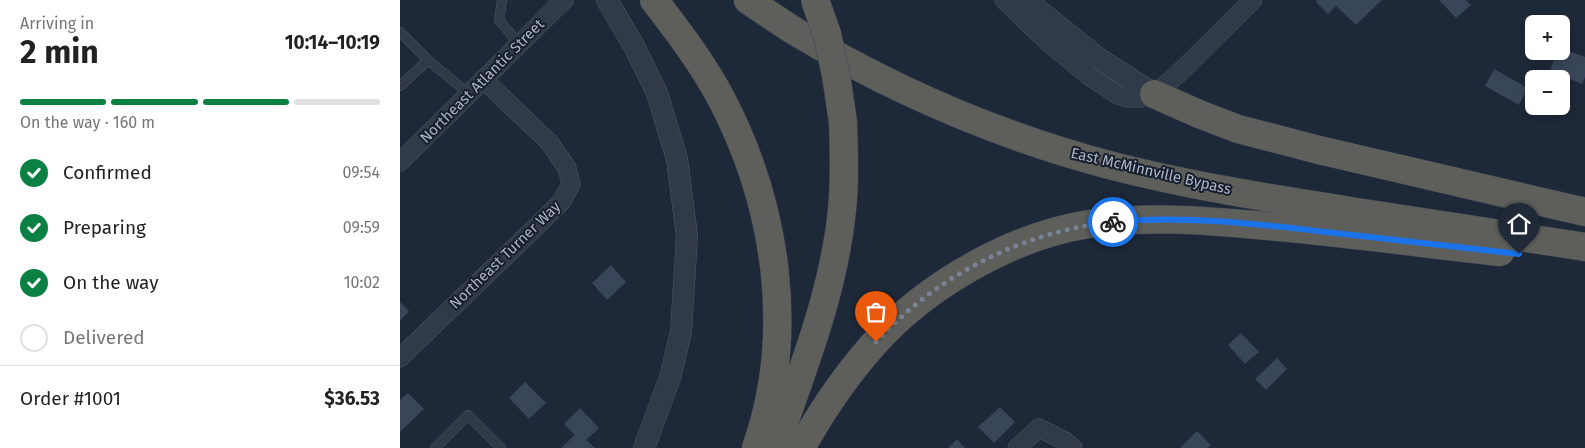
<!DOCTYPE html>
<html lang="en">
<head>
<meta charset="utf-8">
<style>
	body { margin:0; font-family:"Fira Sans",sans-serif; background:#f6f6f6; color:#222; height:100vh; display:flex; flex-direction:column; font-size:19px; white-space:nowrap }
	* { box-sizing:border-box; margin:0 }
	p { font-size:16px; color:#767676 }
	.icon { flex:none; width:28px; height:28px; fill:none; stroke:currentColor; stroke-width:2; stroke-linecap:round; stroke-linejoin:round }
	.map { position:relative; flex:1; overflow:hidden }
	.side { display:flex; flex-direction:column; background:#fff; width:400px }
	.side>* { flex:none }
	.buttons { position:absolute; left:1125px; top:15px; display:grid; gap:10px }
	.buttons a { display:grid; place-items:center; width:45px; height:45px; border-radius:8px; background:#fff; box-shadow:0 2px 8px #0003; font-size:25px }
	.pin { position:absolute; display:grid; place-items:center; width:42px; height:42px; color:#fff; margin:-51px -21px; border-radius:50% 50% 50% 0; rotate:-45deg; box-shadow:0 0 5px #0007 }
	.pin .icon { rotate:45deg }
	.courier { position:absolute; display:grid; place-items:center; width:50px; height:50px; margin:-25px; border:4px solid #1a73e8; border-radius:50%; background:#fff; color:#222; box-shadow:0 1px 6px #0007 }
	.headline em { font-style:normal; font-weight:700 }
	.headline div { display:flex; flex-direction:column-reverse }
	.headline { display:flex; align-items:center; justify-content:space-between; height:85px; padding:0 20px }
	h1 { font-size:32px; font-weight:700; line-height:38px }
	.bar { display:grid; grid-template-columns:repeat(4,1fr); gap:8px 5px; align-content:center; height:60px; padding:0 20px }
	.bar i { height:6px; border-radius:4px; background:#e0e0e0 }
	.bar .active { background:#0b8043 }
	.bar p { grid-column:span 4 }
	.line { display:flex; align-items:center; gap:12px; padding:0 20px; border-top:1px solid #e0e0e0 }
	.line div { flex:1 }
	ol { padding:0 20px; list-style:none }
	li { display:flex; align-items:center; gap:15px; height:55px }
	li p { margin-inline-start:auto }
	li .icon { padding:5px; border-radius:50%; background:#0b8043; color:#fff; stroke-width:4 }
	li:last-child { color:#767676 }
	li i { width:28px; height:28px; border:2px solid #e0e0e0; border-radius:50% }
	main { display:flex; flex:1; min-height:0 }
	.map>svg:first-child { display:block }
	.building { fill:#394659 }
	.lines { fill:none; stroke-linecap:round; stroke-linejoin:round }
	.service-casing { stroke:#4e5766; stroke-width:10 }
	.minor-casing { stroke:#4e5766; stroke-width:19 }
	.tertiary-casing { stroke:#4e5766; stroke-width:22 }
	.trunk-casing { stroke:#3c4452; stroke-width:29 }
	.service { stroke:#313a48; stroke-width:9 }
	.minor { stroke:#313a48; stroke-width:18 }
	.tertiary { stroke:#313a48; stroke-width:21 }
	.trunk { stroke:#5e5e5b; stroke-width:28 }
	.trunk-bridge-casing { stroke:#3c4452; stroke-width:29; stroke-linecap:butt }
	.trunk-bridge { stroke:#5e5e5b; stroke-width:28 }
	.done { stroke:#798394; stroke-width:5; stroke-dasharray:0 9 }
	.route { stroke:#1a73e8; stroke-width:6 }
	.labels { text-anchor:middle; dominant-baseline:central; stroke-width:4; stroke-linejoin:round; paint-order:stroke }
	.street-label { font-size:15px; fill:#aab4c6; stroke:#171f2c }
</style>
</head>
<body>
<main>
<section class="side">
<div class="headline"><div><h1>2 min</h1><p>Arriving in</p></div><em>10:14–10:19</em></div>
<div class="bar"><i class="active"></i><i class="active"></i><i class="active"></i><i></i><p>On the way · 160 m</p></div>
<ol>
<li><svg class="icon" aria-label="check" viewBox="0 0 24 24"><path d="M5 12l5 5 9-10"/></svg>Confirmed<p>09:54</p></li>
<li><svg class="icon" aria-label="check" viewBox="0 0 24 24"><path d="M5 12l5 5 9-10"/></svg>Preparing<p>09:59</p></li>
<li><svg class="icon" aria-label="check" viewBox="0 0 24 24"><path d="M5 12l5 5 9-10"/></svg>On the way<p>10:02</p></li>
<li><i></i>Delivered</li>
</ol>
<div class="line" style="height:65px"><div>Order #1001</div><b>$36.53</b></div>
</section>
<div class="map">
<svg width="1185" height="448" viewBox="0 0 1185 448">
	<rect width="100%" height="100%" fill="#1d2838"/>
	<path class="building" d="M917 0H982L956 25 936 6 928 14 916 2Z
		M1039 0H1066L1071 5 1056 18Z
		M1161 48 1185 57V77L1182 84 1150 71 1157 51H1161Z
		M1094 69 1128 88 1119 105 1085 86Z
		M211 265 226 282 207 300 192 283Z
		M0 302 9 311 0 321Z
		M841 333 859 352 845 364 828 345Z
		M877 358 887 369 866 390 855 379Z
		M125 382 146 403 129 419 109 398Z
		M8 393 24 409 0 432V400Z
		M600 407 615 422 594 443 578 427Z
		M180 408 199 428 186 440 195 448H161L175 435 164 424Z
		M797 431 811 445 807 448H780Z
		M557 439 565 448H548Z"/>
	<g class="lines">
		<g class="service-casing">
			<path id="service" d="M102 0 99 20 119 44
				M0 32 28 60
				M0 86 28 60 69 94
				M35 448 68 415 101 448"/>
		</g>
		<g class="minor-casing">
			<path id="minor" d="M604 0 651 45 689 76 718 95 729 98H740L754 94 777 75 853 0
				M0 162 164 0
				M0 358 143 220 162 201 171 184 167 168 149 142 83 79
				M617 448 639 428 665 441 673 448"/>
		</g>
		<g class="tertiary-casing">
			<path id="tertiary" d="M207 0 234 46 257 93 277 159 287 236 281 332 270 378 244 448
				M626 0 698 58 754 94"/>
		</g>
		<g class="trunk-casing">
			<path id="trunk" d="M254 0C278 31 303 64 322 100 377 206 396 334 356 448
				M348 0C364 11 380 22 396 32 493 90 600 136 709 165 790 186 874 199 957 212 1033 223 1109 235 1185 247
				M754 94 799 114 838 129 919 150 1185 212
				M375 448C402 371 434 292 442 210 445 181 444 152 443 122
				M401 448C424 407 452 366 485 332 536 280 617 235 689 224 745 216 800 220 856 225 937 232 1019 243 1100 252"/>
		</g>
		<use href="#service" class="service"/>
		<use href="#minor" class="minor"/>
		<use href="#tertiary" class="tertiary"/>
		<use href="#trunk" class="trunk"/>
		<g class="trunk-bridge-casing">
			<path id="trunk-bridge" d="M415 0 427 34 436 75 443 122"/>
		</g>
		<use href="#trunk-bridge" class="trunk-bridge"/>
	</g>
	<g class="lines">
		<path class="done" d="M476 342C537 275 624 231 713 222"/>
		<path class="route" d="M713 222C784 215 856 224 926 232 990 239 1055 247 1119 254"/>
	</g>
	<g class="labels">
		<g class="street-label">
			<text transform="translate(82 81) rotate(-45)">Northeast Atlantic Street</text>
			<text transform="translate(751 171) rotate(13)">East McMinnville Bypass</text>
			<text transform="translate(105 255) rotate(-44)">Northeast Turner Way</text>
		</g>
	</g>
</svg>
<div class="buttons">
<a>+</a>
<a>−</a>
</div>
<div class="pin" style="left:476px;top:342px;background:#ea580c"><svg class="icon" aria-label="bag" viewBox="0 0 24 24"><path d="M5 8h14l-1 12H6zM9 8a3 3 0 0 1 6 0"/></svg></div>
<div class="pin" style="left:1119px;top:254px;background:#1f2937"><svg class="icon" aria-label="home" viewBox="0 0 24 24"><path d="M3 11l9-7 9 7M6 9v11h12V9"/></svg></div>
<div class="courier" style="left:713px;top:222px"><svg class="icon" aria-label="bike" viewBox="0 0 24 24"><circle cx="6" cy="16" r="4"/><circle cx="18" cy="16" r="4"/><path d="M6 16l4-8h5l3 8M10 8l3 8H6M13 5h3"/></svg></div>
</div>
</main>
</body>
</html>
